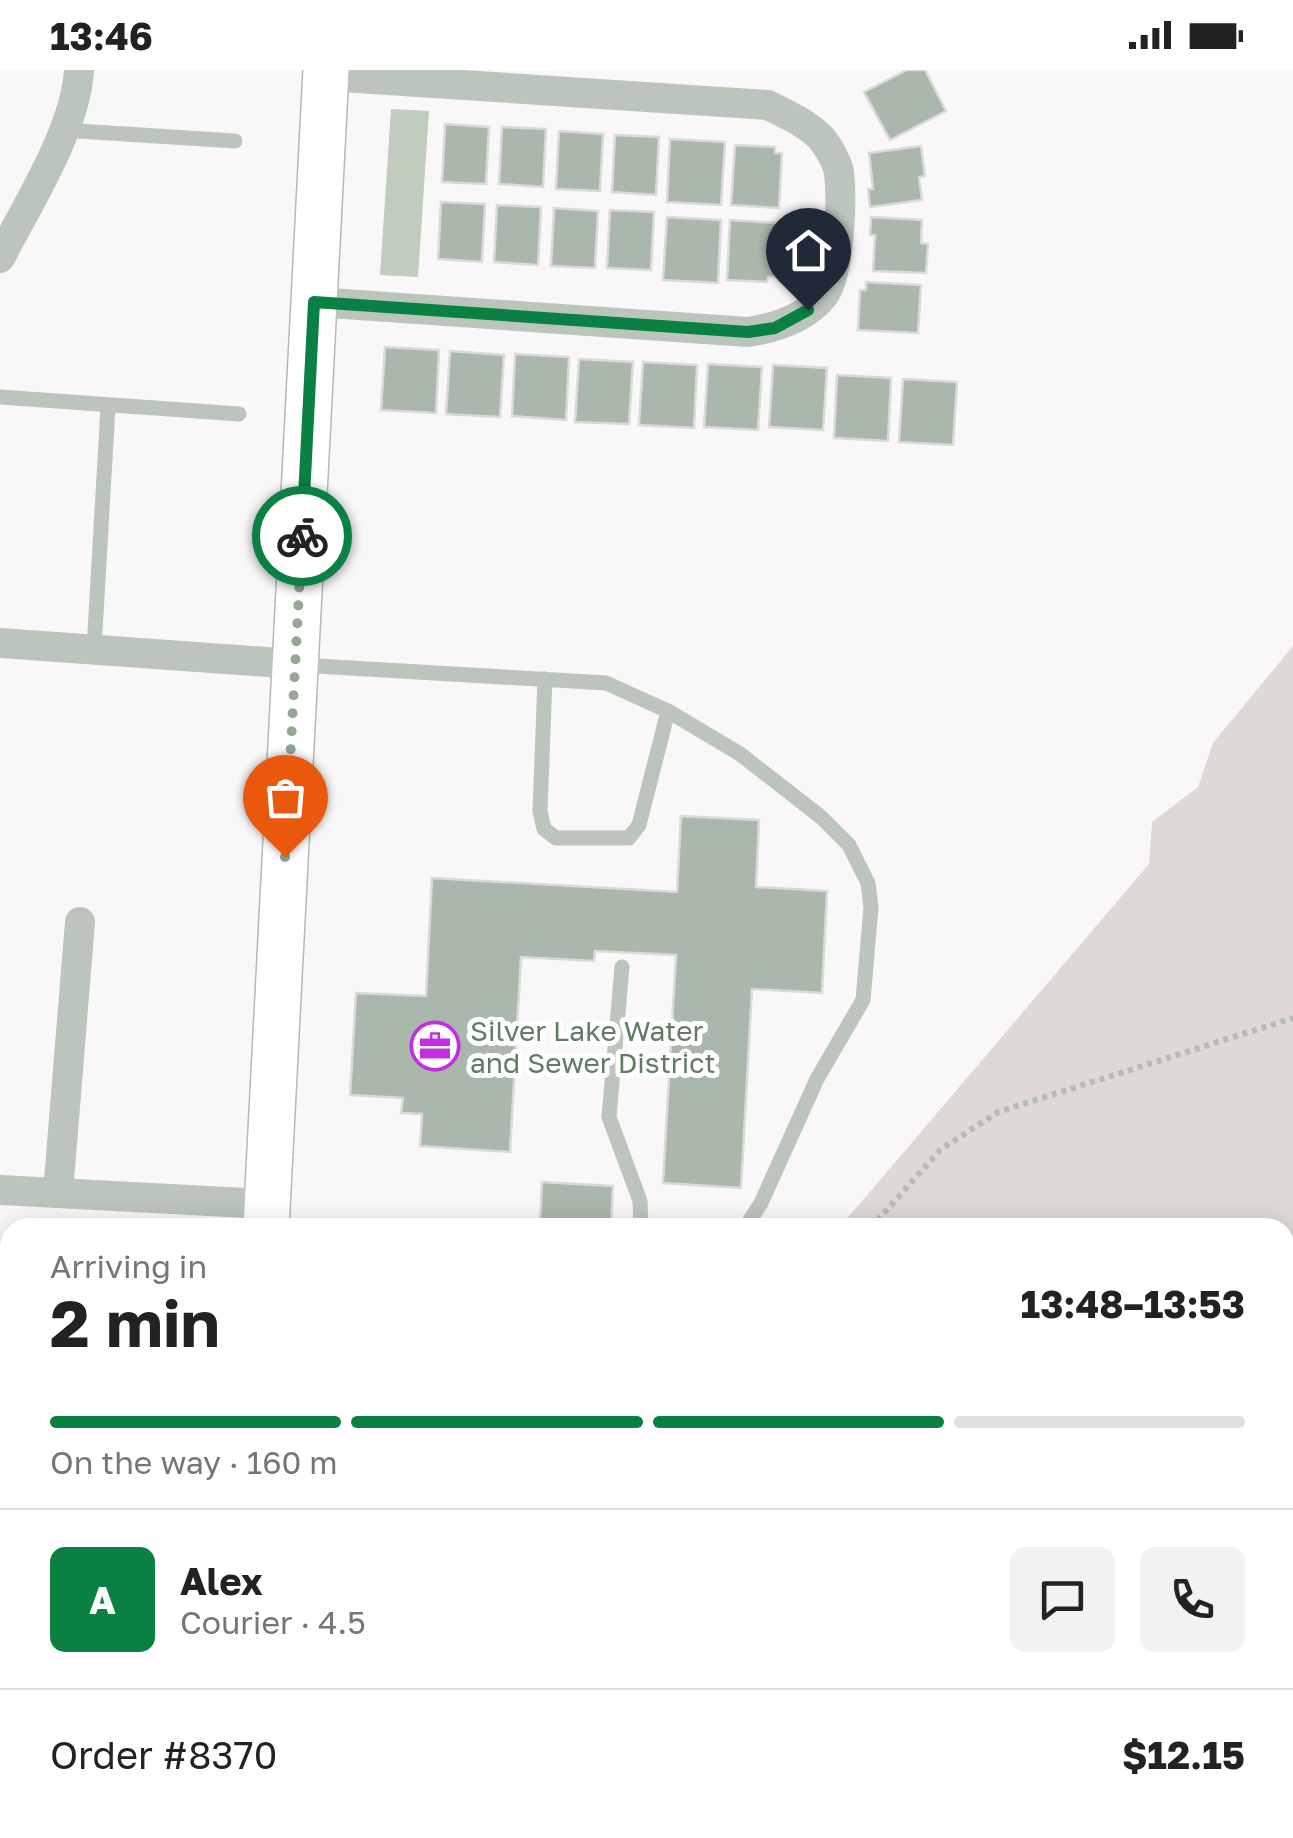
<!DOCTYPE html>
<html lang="en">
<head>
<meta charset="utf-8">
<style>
	body { margin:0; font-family:"Golos Text",sans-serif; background:#f2f2f2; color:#222; height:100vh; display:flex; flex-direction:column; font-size:38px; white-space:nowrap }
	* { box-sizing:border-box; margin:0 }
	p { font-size:32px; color:#767676 }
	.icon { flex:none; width:55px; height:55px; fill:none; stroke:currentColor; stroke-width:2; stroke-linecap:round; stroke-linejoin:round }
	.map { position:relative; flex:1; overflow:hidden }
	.sheet { position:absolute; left:0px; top:1148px; width:1295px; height:622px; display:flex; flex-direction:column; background:#fff; border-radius:30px 30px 0 0; box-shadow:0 5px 25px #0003 }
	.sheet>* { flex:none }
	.pin { position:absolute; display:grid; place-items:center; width:85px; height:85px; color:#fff; margin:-102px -42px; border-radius:50% 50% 50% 0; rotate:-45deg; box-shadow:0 0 10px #0007 }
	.pin .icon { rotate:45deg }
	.courier { position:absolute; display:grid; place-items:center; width:100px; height:100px; margin:-50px; border:8px solid #0b8043; border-radius:50%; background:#fff; color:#222; box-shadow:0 2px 12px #0007 }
	.overview em { font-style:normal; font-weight:700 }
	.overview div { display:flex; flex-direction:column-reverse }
	.overview { display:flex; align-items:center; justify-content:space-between; height:170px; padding:0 50px }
	h1 { font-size:65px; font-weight:700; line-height:75px }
	.bar { display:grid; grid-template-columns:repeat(4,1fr); gap:15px 10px; align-content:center; height:120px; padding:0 50px }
	.bar i { height:12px; border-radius:8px; background:#e0e0e0 }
	.bar .selected { background:#0b8043 }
	.bar p { grid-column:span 4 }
	.line { display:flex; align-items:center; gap:25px; padding:0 50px; border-top:2px solid #e0e0e0 }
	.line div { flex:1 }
	.round { display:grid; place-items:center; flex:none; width:105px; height:105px; border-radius:15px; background:#f2f2f2 }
	.status { display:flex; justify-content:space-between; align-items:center; height:70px; padding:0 50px; background:#fff; direction:ltr }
	.status svg { height:28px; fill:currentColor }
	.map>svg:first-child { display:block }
	.green { fill:#ded8d6 }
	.water { fill:#c0ccbd }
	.building { fill:#a9b8aa; stroke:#dbd9da; stroke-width:2.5 }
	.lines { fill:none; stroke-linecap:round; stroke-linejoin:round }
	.secondary-casing { stroke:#b0bcb1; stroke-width:48 }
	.path { stroke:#b4bdb5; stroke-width:6; stroke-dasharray:5 5; stroke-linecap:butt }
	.lane { stroke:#bbc5bc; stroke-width:15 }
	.street { stroke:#bbc5bc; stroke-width:30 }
	.secondary { stroke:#fff; stroke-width:45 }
	.done { stroke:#96a796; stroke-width:10; stroke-dasharray:0 18 }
	.route { stroke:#0b8043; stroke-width:12 }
	.labels { text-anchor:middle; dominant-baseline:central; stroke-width:10; stroke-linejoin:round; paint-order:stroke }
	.poi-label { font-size:28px; fill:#607c61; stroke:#fff; text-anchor:start }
</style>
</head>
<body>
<div class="status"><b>13:46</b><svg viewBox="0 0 49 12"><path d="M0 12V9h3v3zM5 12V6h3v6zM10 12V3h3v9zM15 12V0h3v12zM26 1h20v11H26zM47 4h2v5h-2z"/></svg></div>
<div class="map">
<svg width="1293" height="1768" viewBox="0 0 1293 1768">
	<rect width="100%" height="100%" fill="#faf7f8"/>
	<path class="green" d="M1293 576V1310L1285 1319V1158L840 1157 1149 794 1152 752 1198 717 1213 673Z
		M327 1760H906L899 1768H320Z"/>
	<path class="water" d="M391 39 429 41 418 207 380 205Z"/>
	<path class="building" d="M907 0H925L946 41 890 70 864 22Z
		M445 54 489 57 486 114 442 112Z
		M502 57 546 59 543 117 499 114Z
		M559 61 603 64 600 121 556 119Z
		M615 65 659 67 656 125 612 122Z
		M670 69 725 72 721 135 667 132Z
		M735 75 775 77V83H782L779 138 731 135Z
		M921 76 925 106 919 107 922 130 870 137 868 119H873L869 83Z
		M441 132 485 134 482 192 438 189Z
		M497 135 541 137 538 195 494 192Z
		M554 138 598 141 595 198 551 196Z
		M610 140 654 142 651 200 607 198Z
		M667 147 721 150 718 213 663 210Z
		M871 147 922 150 921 173 928 174 926 203 873 201 875 165H870Z
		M730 150 778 153 775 207H768L767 212 727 210Z
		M866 212 921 215 918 263 858 260 860 220H866Z
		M385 277 439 280 436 343 381 340Z
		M450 281 504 285 500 347 446 344Z
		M515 284 569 287 566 350 512 346Z
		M579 289 633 292 629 354 575 352Z
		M643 292 697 295 694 358 639 355Z
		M708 294 762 297 758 360 704 357Z
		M773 295 827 298 823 360 769 357Z
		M837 305 891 308 888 371 834 368Z
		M903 309 957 312 953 375 899 372Z
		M681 746 759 750 756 817 827 821 822 923 752 919 741 1118 663 1113 676 885 595 881 594 891 521 887 510 1082 420 1076 422 1044 401 1043 403 1028 350 1025 356 923 426 926 432 808 677 822Z
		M542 1112 613 1116 611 1156 617 1158H534L540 1152Z"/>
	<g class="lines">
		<g class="secondary-casing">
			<path id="secondary" d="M266 1158 326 0
				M229 1768 230 1760"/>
		</g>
		<path class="path" d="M871 1158 940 1080 998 1042 1293 948
			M0 1288 10 1289
			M362 1768 368 1760
			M709 1768 713 1760"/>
		<path class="lane" d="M62 60 235 71
			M0 327 239 344
			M94 579 108 337
			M299 595 606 613 668 641 740 684 821 747 849 775 868 813 871 837 863 930 817 1009 761 1133 745 1158
			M545 609 540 741 544 759 556 768H629L639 755 668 641
			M622 897 609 1047 640 1131 641 1158
			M0 1665H10"/>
		<path class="street" d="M0 188C27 135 76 59 79 0
			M315 232 748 262C775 258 806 248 824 225 840 204 842 129 839 102 837 92 828 76 821 68 807 53 785 44 768 35L326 6
			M0 573 295 594
			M0 1120 267 1134
			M58 1123 80 852
			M0 1483 10 1484
			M9 1768 10 1754
			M1286 1768 1293 1648"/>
		<use href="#secondary" class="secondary"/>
	</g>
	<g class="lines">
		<path class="done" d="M285 787 302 466"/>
		<path class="route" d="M302 466 314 232 748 262 775 258 808 240"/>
	</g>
	<defs>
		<g id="office-ring" transform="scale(2.5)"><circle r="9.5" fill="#fff" stroke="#c42ee3" stroke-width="1.5"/><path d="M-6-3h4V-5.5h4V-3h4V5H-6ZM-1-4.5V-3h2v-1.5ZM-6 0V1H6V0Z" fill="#c42ee3"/></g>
	</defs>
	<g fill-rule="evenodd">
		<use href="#office-ring" x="435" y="976"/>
	</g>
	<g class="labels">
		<g class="poi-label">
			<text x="470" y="960">Silver Lake Water<tspan x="470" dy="32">and Sewer District</tspan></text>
		</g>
	</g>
</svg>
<div class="pin" style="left:285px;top:787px;background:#ea580c"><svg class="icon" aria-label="bag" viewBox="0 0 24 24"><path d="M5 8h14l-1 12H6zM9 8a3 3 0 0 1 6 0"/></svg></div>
<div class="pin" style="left:808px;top:240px;background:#1f2937"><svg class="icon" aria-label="home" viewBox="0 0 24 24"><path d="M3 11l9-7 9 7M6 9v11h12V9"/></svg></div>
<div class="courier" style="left:302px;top:466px"><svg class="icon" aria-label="bike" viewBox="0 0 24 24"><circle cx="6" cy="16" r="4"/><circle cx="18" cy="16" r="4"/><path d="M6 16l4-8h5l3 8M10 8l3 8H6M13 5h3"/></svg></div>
<section class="sheet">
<div class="overview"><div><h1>2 min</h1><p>Arriving in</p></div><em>13:48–13:53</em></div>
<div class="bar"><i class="selected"></i><i class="selected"></i><i class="selected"></i><i></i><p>On the way · 160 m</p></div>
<div class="line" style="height:180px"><b class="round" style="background:#0b8043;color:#fff">A</b><div><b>Alex</b><p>Courier · 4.5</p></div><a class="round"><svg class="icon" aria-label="chat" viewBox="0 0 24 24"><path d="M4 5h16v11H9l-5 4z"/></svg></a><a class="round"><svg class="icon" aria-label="phone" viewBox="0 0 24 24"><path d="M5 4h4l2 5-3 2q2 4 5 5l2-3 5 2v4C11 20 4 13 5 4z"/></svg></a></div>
<div class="line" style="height:130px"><div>Order #8370</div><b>$12.15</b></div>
</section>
</div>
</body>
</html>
